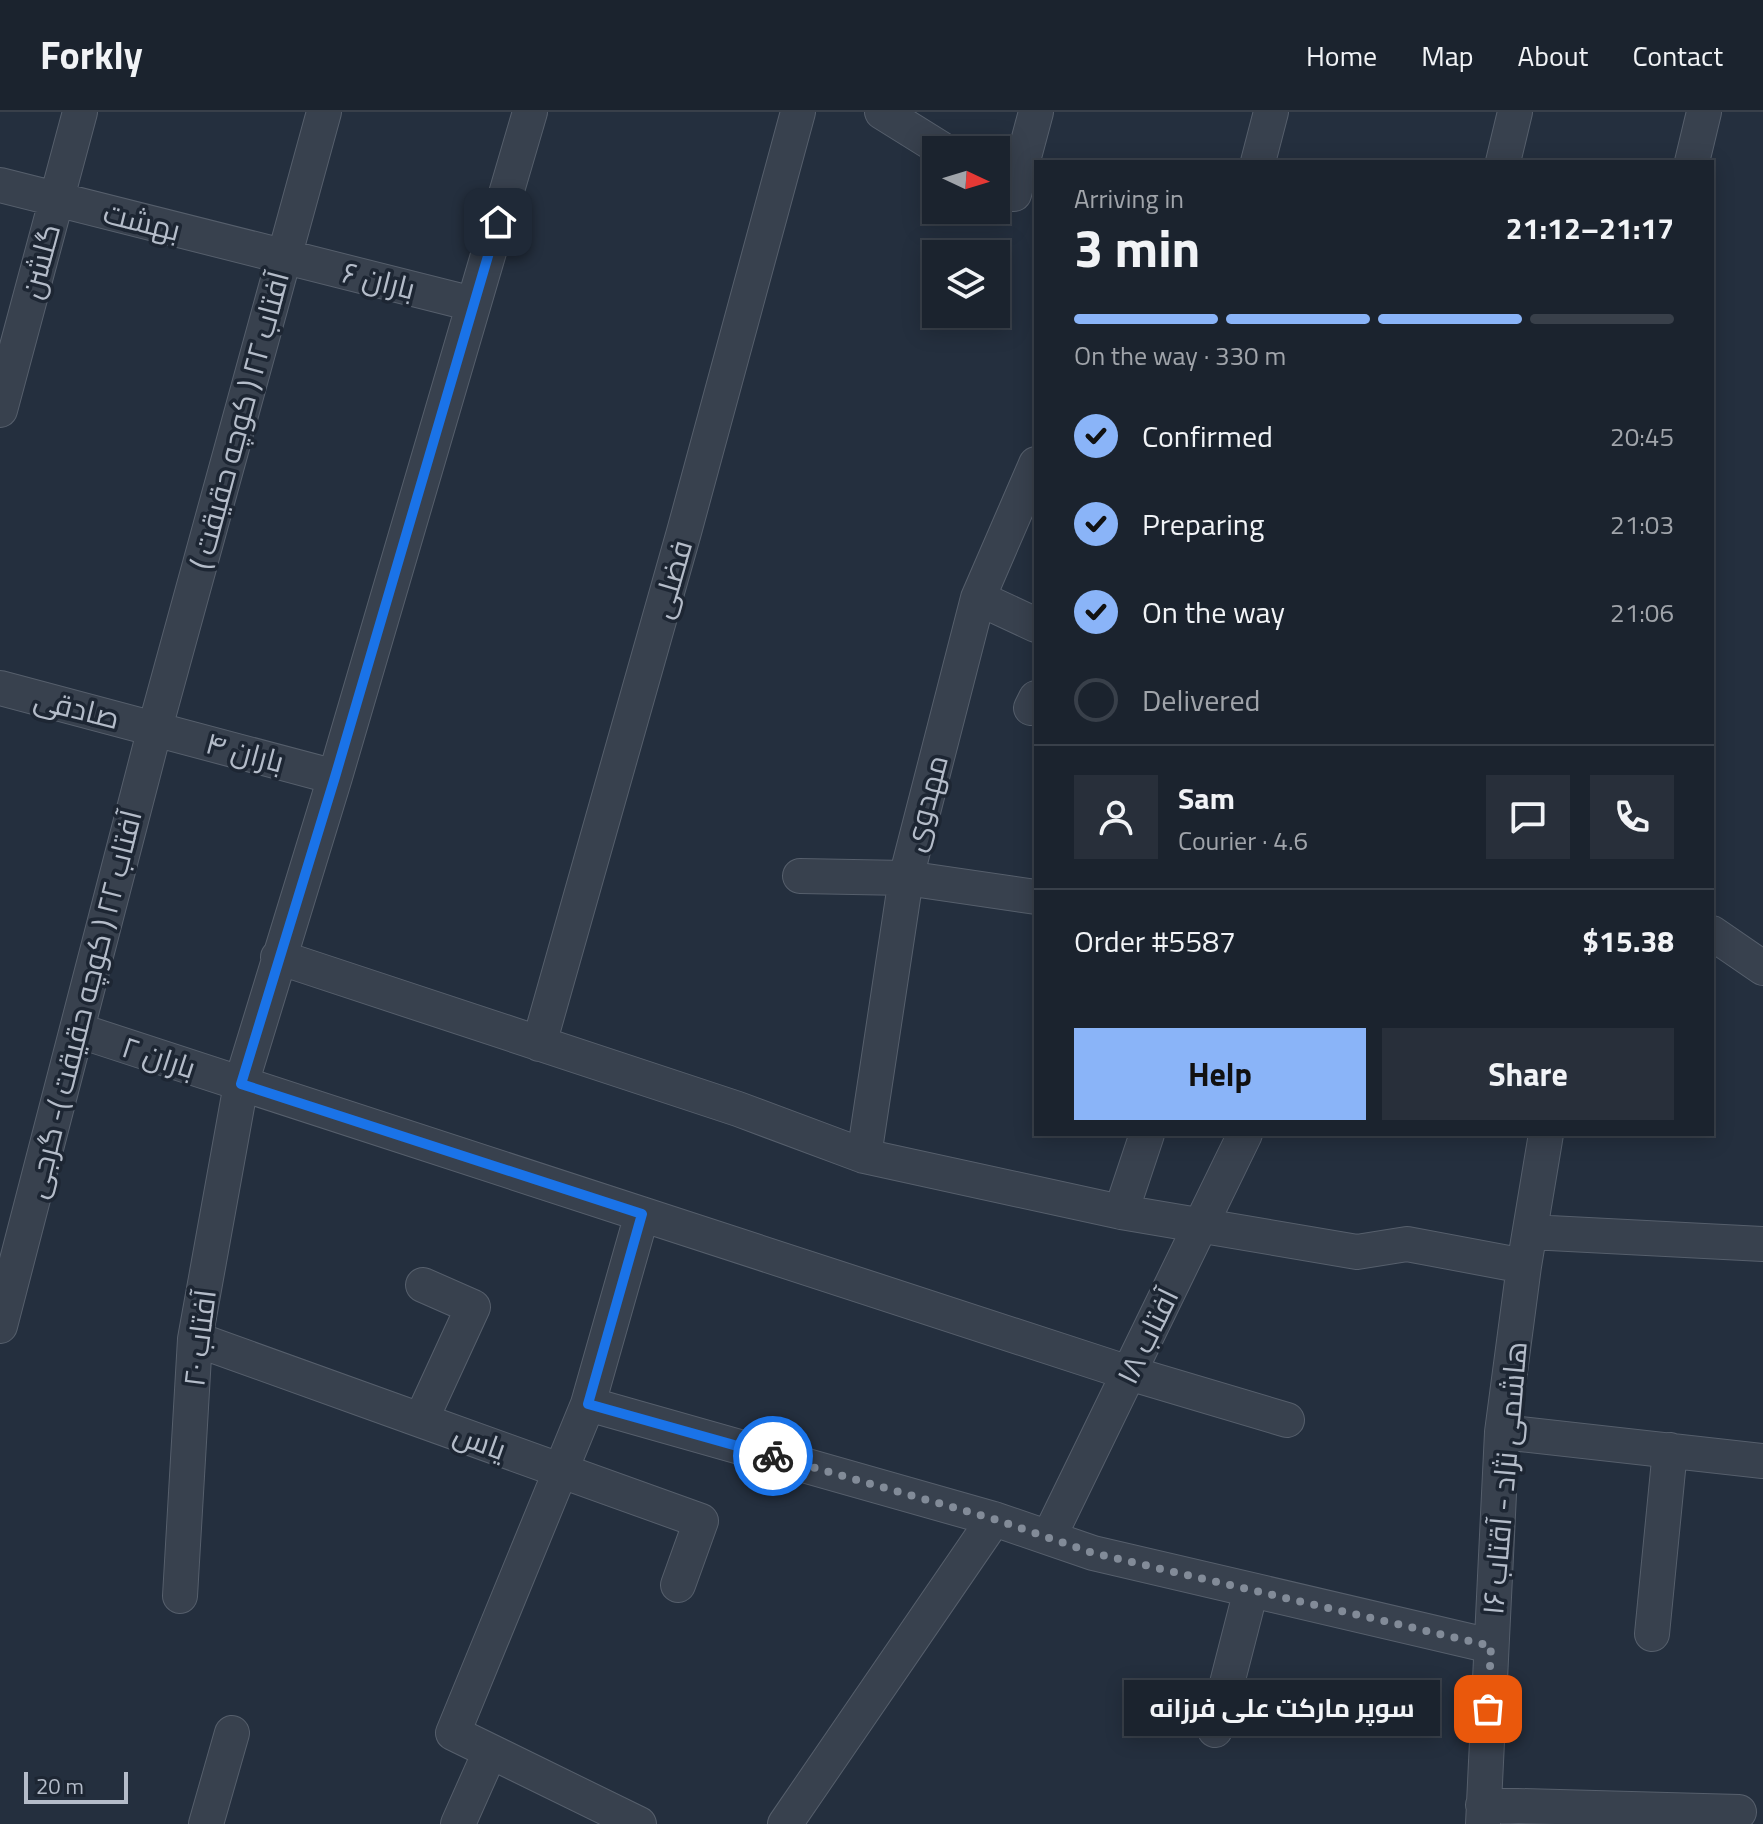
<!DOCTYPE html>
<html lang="en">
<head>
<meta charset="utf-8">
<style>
	body { margin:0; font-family:"Titillium Web",Cairo,sans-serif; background:#282f3a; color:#f1f3f6; height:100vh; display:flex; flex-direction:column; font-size:30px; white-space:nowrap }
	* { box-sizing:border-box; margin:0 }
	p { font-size:26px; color:#a0a4aa }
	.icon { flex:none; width:44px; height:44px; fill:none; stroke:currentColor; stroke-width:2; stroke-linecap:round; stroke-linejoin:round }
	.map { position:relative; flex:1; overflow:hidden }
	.panel { position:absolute; left:1034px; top:48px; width:680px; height:976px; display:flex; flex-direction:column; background:#1b232e; border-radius:0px; box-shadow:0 4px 20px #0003,0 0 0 2px #39404a }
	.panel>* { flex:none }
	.needle { width:52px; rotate:94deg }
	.fabs { position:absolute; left:922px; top:24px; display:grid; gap:16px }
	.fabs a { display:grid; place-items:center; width:88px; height:88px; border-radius:0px; background:#1b232e; box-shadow:0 4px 20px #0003,0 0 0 2px #39404a; font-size:40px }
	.scale { position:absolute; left:24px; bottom:20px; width:104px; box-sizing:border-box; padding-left:8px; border:4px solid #b4bcc9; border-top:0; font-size:22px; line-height:28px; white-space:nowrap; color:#b4bcc9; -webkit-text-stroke:6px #1d2633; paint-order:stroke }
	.pin { position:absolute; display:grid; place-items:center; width:68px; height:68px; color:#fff; margin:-34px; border-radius:16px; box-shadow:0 4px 12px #0006 }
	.courier { position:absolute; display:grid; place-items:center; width:80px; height:80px; margin:-40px; border:6px solid #1a73e8; border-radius:50%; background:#fff; color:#222; box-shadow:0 2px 10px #0007 }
	.bubble { position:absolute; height:56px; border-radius:0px; background:#1b232e; box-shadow:0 4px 20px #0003,0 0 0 2px #39404a; font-size:26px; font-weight:700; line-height:56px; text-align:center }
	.summary em { font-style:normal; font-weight:700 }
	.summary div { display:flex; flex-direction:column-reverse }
	.summary { display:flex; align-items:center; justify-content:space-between; height:136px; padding:0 40px }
	h1 { font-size:52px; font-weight:700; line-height:60px }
	.bar { display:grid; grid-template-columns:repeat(4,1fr); gap:12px 8px; align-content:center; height:96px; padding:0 40px }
	.bar i { height:10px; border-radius:6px; background:#39404a }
	.bar .selected { background:#8ab4f8 }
	.bar p { grid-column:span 4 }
	.line { display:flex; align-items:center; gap:20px; padding:0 40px; border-top:2px solid #39404a }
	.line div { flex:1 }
	.round { display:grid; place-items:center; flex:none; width:84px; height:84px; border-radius:0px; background:#282f3a }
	ol { padding:0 40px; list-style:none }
	li { display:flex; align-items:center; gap:24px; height:88px }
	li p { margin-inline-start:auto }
	li .icon { padding:8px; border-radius:50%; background:#8ab4f8; color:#111; stroke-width:4 }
	li:last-child { color:#a0a4aa }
	li i { width:44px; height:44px; border:4px solid #39404a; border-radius:50% }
	.cta { display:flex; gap:16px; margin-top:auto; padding:16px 40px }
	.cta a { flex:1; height:92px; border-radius:0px; background:#8ab4f8; color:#111; font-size:32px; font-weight:700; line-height:92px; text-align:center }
	.cta a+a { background:#282f3a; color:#f1f3f6 }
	header { display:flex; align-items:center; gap:48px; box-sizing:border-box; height:112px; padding:0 40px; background:#1b232e; border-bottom:2px solid #39404a }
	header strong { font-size:38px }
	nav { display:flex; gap:44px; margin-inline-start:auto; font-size:28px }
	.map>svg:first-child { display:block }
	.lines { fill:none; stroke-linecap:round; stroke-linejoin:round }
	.minor-casing { stroke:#565f6c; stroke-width:36 }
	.minor { stroke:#38414e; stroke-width:34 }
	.done { stroke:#828b98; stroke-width:8; stroke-dasharray:0 14.4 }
	.route { stroke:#1a73e8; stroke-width:10 }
	.labels { text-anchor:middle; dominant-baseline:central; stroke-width:7; stroke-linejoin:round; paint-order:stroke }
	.street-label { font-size:30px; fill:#b4bcc9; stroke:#1d2633 }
</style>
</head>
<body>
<header>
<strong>Forkly</strong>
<nav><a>Home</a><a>Map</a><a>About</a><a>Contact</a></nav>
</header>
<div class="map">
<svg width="1763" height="1712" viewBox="0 0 1763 1712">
	<rect width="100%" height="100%" fill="#242f3e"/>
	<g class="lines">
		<g class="minor-casing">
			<path id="minor" d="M882 0 943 38
				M1258 50 1271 0
				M1503 50 1515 0
				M1692 50 1704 0
				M0 73 473 192
				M1014 82 1036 0
				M0 298 80 0
				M978 486 1036 513
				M0 576 335 665
				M1031 596 1036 586
				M800 764 906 766 1036 785
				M1712 821 1763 856
				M278 845 738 997 864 1044 1121 1100 1357 1140 1407 1132 1524 1154
				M77 918 1129 1261 1287 1308
				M539 932 684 420 798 0
				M864 1044 906 766 978 486 1036 352
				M1121 1100 1147 1022
				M1530 1120 1763 1132
				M0 1214 155 616 324 0
				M195 1227 701 1409 678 1473
				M588 1292 994 1407 1093 1441 1491 1534
				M421 1308 473 1195 423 1173
				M1502 1320 1763 1349
				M1049 1425 1245 1022
				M180 1484 195 1227 241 972 335 665 530 0
				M1652 1522 1670 1338
				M1215 1618 1251 1478
				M1483 1693 1739 1700
				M206 1712 232 1621
				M458 1712 490 1640
				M639 1712 453 1621 588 1292 642 1102
				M785 1712 994 1407
				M1483 1712 1502 1320 1524 1154 1546 1022"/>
		</g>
		<use href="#minor" class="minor"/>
	</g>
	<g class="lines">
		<path class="done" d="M773 1344 994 1407 1093 1441 1491 1534 1488 1597"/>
		<path class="route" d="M498 110 335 665 241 972 642 1102 588 1292 773 1344"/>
	</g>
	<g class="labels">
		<g class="street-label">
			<text transform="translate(142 109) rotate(14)">بهشت</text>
			<text transform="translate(40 149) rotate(-75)">گلشن</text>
			<text transform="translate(379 168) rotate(14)">باران ۶</text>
			<text transform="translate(239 308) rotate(-75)">آفتاب ۲۲ ( کوچه حقیقت )</text>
			<text transform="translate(671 467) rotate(-74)">فضلی</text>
			<text transform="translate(77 596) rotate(14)">صادقی</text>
			<text transform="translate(245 640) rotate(15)">باران ۴</text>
			<text transform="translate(925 691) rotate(-75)">مهدوی</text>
			<text transform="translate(83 892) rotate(-76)">آفتاب ۲۲ ( کوچه حقیقت )- گرجی</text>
			<text transform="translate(159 945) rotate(18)">باران ۲</text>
			<text transform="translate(1147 1224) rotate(-64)">آفتاب ۱۸</text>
			<text transform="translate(199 1226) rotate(-83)">آفتاب ۲۰</text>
			<text transform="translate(480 1329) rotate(20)">یاس</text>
			<text transform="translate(1504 1366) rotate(-85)">هاشمی نژاد - آقتاب ۱۶</text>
		</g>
	</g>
</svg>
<div class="fabs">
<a><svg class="needle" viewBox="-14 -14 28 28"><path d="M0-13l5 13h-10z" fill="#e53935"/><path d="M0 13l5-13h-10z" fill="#a0a4aa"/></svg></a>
<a><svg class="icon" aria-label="layers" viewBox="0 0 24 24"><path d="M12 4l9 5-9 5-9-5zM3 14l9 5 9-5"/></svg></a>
</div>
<div class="scale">20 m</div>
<div class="pin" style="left:1488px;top:1597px;background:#ea580c"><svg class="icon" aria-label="bag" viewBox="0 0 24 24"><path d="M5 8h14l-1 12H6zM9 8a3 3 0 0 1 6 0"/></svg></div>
<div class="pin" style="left:498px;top:110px;background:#1f2937"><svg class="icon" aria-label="home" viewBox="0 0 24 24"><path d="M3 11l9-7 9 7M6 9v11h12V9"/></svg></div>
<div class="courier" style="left:773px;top:1344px"><svg class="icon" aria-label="bike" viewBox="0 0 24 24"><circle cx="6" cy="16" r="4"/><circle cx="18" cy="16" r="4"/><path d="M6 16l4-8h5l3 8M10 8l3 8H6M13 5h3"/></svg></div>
<div class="bubble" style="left:1124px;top:1568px;width:316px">سوپر مارکت علی فرزانه</div>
<section class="panel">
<div class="summary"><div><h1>3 min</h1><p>Arriving in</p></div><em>21:12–21:17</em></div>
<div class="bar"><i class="selected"></i><i class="selected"></i><i class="selected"></i><i></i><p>On the way · 330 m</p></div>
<ol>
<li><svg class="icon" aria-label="check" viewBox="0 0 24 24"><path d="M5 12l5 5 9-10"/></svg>Confirmed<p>20:45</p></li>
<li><svg class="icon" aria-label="check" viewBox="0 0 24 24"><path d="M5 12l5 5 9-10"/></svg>Preparing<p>21:03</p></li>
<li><svg class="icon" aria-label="check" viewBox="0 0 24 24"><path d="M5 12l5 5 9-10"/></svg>On the way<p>21:06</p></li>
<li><i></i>Delivered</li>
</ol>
<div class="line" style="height:144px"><a class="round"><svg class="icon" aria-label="person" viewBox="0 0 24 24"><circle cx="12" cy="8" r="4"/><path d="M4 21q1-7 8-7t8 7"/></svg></a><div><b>Sam</b><p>Courier · 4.6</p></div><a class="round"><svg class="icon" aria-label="chat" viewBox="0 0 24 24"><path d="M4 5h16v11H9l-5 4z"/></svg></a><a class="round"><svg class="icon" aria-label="phone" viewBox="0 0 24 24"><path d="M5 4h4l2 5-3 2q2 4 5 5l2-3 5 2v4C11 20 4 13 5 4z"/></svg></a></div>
<div class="line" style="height:104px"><div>Order #5587</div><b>$15.38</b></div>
<div class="cta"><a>Help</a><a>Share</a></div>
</section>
</div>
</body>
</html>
